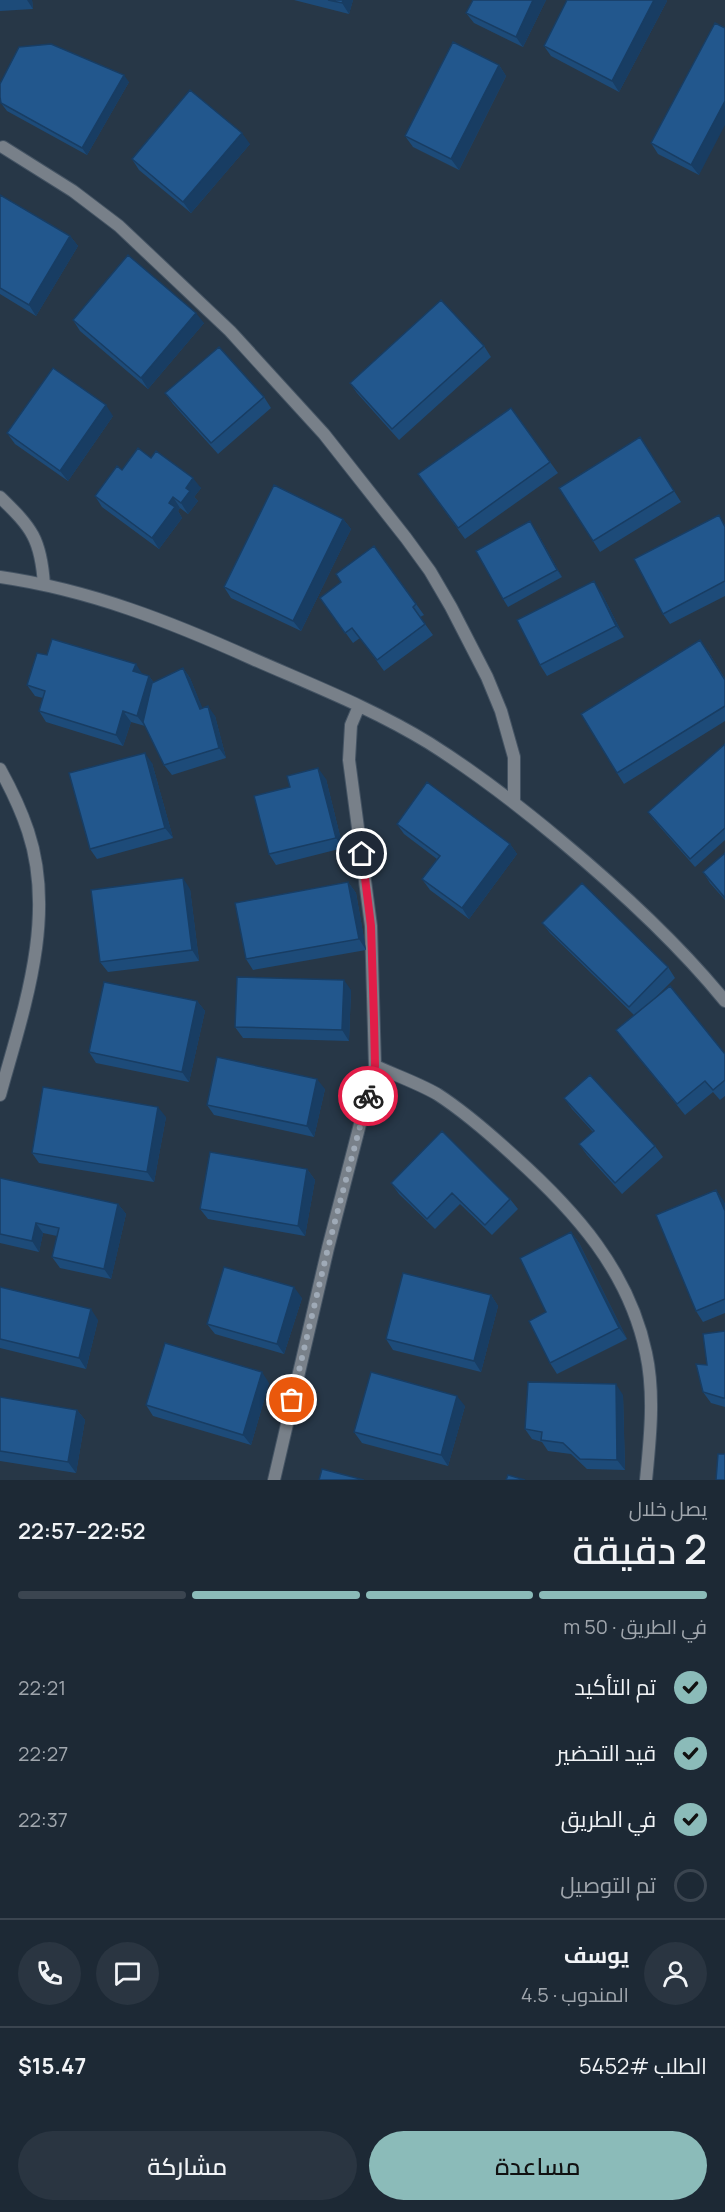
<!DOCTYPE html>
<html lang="ar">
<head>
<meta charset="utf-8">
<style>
	body { margin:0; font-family:Manrope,Cairo,sans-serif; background:#2a3541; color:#f1f3f6; direction:rtl; height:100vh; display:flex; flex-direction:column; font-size:22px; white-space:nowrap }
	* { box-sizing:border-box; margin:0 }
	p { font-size:20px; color:#a0a6ad }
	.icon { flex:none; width:33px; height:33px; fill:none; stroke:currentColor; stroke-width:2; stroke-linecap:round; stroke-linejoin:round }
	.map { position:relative; height:1480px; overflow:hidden; direction:ltr }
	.details { display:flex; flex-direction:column; background:#1d2935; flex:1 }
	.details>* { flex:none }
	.pin { position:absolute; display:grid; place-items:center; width:51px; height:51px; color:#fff; margin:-26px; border:3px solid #fff; border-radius:50%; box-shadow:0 2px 6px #0007 }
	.courier { position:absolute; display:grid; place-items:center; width:60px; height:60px; margin:-30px; border:4px solid #e11d48; border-radius:50%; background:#fff; color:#222; box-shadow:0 2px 8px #0007 }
	.overview em { font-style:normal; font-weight:600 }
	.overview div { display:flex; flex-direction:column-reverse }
	.overview { display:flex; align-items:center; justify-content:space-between; height:102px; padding:0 18px }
	h1 { font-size:39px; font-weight:600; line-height:45px }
	.bar { display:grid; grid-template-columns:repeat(4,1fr); gap:9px 6px; align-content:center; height:72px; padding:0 18px }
	.bar i { height:8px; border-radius:4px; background:#3b4550 }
	.bar .current { background:#8bbbb9 }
	.bar p { grid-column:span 4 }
	.line { display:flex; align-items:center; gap:15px; padding:0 18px; border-top:2px solid #3b4550 }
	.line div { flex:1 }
	.round { display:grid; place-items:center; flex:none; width:63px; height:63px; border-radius:32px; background:#2a3541 }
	ol { padding:0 18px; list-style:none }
	li { display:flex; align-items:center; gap:18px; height:66px }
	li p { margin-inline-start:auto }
	li .icon { padding:6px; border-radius:50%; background:#8bbbb9; color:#111; stroke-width:4 }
	li:last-child { color:#a0a6ad }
	li i { width:33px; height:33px; border:3px solid #3b4550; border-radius:50% }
	.cta { display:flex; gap:12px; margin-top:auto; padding:12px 18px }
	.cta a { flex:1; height:69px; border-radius:36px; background:#8bbbb9; color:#111; font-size:24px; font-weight:600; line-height:69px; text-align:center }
	.cta a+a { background:#2a3541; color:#f1f3f6 }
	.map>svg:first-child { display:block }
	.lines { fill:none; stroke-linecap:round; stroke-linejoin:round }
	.street-casing { stroke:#445363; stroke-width:14 }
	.street { stroke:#788089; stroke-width:12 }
	.wall { fill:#1d4b79 }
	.shaded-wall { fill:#183d63 }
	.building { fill:#22578d; stroke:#183d63; stroke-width:1.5 }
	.done { stroke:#9faab7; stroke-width:6; stroke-dasharray:0 10.8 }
	.route { stroke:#e11d48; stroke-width:8 }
</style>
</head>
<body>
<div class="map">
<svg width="725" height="1480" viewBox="0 0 725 1480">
	<rect width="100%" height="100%" fill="#273747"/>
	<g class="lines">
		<g class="street-casing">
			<path id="street" d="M3 147 73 191 119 226 230 331 324 434 406 538 430 571 451 607 487 677 501 711 514 757V802
				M0 497C32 528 41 539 44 585
				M0 577C90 590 171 622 253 659 312 685 374 709 429 743 475 772 518 805 560 840 619 889 676 941 725 1001
				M359 706 351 725 349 760 371 926 375 1066C395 1075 418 1083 437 1094 465 1112 490 1134 515 1157 575 1211 629 1271 646 1353 655 1394 650 1439 646 1480
				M0 769C11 789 21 810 28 831 57 918 23 1011 0 1095
				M274 1480 328 1248 375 1066"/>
		</g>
		<use href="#street" class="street"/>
	</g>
	<path class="wall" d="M0 0H32L33 9 0 11Z
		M294 0H353L349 14Z
		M473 0H546L523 47 474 23 466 13Z
		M567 0H666L667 1 619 92 551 56 544 46Z
		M715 23 699 175 658 154 651 143Z
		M499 65 506 76 459 170 413 147 405 136Z
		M129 82 87 155 7 111 1 103Z
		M250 144 191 213 139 170 132 159Z
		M0 195 70 236 78 246 36 316 0 294Z
		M73 320 204 323 148 389 80 331Z
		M484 346 491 357 399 440 357 393 350 383Z
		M165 393 264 397 271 408 218 454 173 404Z
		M511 408 558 473 465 539 418 474Z
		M113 416 68 481 15 444 7 433Z
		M647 448 681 502 600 552 593 541Z
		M151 458 201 488 194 497 198 501 188 514 180 508 178 511 182 518 159 549 102 507 95 496 122 470Z
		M343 519 351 529 301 631 231 598 224 587Z
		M725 524V596L670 624 663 614Z
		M535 529 562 577 508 607 503 599Z
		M374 546 424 615 420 617 433 635 384 671 360 638 353 643 320 598 341 582Z
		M601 592 624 637 547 676 540 665Z
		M708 651 725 679V721L624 784 617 773Z
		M47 655 142 674 149 676 154 683 183 668 190 678 202 708 215 716 226 758 172 775 164 765 145 726 131 722 123 746 46 722 39 711 43 698 35 696 27 685Z
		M725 744V840L695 867 653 819 648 812Z
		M152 763 173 838 97 859 90 849Z
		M326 779 343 848 276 865 269 854 290 787Z
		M397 824 510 844 517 854 469 919 430 890 422 879 437 859 404 834Z
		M725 853V900L710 883 703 872Z
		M348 882 356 893 366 950 253 970 246 959Z
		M190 889 199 961 108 972 100 962Z
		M542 923 668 967 675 978 655 998 725 1054V1096L720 1100 713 1092 685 1115 624 1040 616 1030 634 1015 550 933Z
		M351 990 349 1041 243 1038 235 1027Z
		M197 1001 205 1011 189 1082 96 1063 89 1052Z
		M325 1089 314 1137 214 1115 207 1105Z
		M564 1098 655 1146 663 1157 622 1194 587 1155 579 1144 593 1132 572 1109Z
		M166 1117 154 1182 39 1163 32 1153Z
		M307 1169 315 1180 305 1236 208 1219 200 1209Z
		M0 1180 118 1204 126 1214 111 1279 60 1268 52 1257 57 1236 43 1233 39 1252 0 1243Z
		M391 1183 510 1199 518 1209 492 1235 460 1204 435 1229 399 1194Z
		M716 1190 725 1204V1313L703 1322 696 1311Z
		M571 1232 579 1243 627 1339 557 1374 550 1363 546 1312Z
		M0 1287 98 1320 86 1369 0 1348Z
		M491 1295 498 1306 481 1372 393 1350 386 1339Z
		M302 1298 284 1354 215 1334 207 1324Z
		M725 1331V1407L711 1403 703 1392 707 1365Z
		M269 1383 251 1445 153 1416 146 1405Z
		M623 1395 625 1470 587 1469 571 1454 548 1451 542 1442 532 1439 525 1429Z
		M0 1397 77 1410 85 1420 76 1473 0 1461Z
		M465 1406 448 1466 362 1443 354 1432Z"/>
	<path class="shaded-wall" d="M27 0H32L33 9Z
		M343 0H353L349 14 342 3Z
		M533 0H546L523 47 516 37Z
		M654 0H666L667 1 619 92 612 81Z
		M499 65 506 76 459 170 451 159Z
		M124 75 129 82 87 155 82 148Z
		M725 101V125L699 175 691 165Z
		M242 133 250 144 191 213 183 202Z
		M70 236 78 246 36 316 29 305Z
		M196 313 204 323 148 389 141 378Z
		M106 405 113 416 68 481 60 471Z
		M193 478 201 488 194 497 198 501 188 514 181 503 186 488Z
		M173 497 180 508 178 511 182 518 159 549 152 538 169 503Z
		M343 519 351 529 301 631 293 621Z
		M530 521 535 529 562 577 557 570Z
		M594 581 601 592 624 637 616 626Z
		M136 664 143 675 133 671Z
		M183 668 190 678 207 719 200 709Z
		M149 676 157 687 145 726 137 716Z
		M208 706 215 716 226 758 219 748Z
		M123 711 131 722 123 746 116 735Z
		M145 753 152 763 173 838 165 828Z
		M318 768 326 779 343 848 336 838Z
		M510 844 517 854 469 919 462 908Z
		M183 878 190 889 199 961 192 950Z
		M348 882 356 893 366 950 359 939Z
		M344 980 351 990 349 1041 342 1030Z
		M197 1001 205 1011 189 1082 182 1072Z
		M317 1079 325 1089 314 1137 307 1126Z
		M158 1107 166 1117 154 1182 147 1172Z
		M307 1169 315 1180 305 1236 298 1226Z
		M716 1190 724 1201 725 1204V1211Z
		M118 1204 126 1214 111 1279 104 1269Z
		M36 1223 43 1233 39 1252 32 1241Z
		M571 1232 579 1243 627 1339 619 1328Z
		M294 1287 302 1298 284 1354 277 1344Z
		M491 1295 498 1306 481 1372 474 1361Z
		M91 1309 98 1320 86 1369 79 1358Z
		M262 1372 269 1383 251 1445 243 1435Z
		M616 1384 623 1395 625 1470 617 1460Z
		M457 1396 465 1406 448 1466 441 1455Z
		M77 1410 85 1420 76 1473 68 1462Z"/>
	<path class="building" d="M328 0H343L342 3Z
		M473 0H533L516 37 466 13Z
		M567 0H654L612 81 544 46Z
		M715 23 725 28V101L691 165 651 143Z
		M453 42 499 65 451 159 405 136Z
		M51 44 124 75 82 148 1 103 0 97V84L19 47Z
		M190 90 242 133 183 202 132 159Z
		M0 195 70 236 29 305 0 288Z
		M128 255 196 313 141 378 73 320Z
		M441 300 484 346 392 429 350 383Z
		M219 347 264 397 211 443 165 393Z
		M53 368 106 405 60 471 7 433Z
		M511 408 550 462 458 528 418 474Z
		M640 437 674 491 593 541 559 488Z
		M138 448 151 458 156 451 193 478 186 488 190 491 181 503 173 497 169 503 175 507 152 538 95 496 117 466 122 470Z
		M274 485 343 519 293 621 224 587Z
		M719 515 725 527V581L663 614 634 559Z
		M530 521 557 570 503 599 476 551Z
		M374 546 416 604 413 607 425 624 377 660 352 628 345 633 320 598 341 582 336 574Z
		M594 581 616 626 540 665 517 620Z
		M52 639 136 664 133 671 149 676 137 716 123 711 116 735 39 711 45 691 27 685 37 653 47 655Z
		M700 640 725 680V706L617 773 581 714Z
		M183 668 200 709 208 706 219 748 164 765 143 722 152 683Z
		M725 744V828L690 859 648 812Z
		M145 753 165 828 90 849 69 773Z
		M318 768 336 838 269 854 254 796 290 787 287 776Z
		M427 782 510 844 462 908 422 879 440 856 397 824Z
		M725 853V898L703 872Z
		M183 878 192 950 100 962 91 890Z
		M348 882 359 939 246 959 235 903Z
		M582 883 668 967 629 1007 542 923Z
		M237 977 344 980 342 1030 235 1027Z
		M104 982 197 1001 182 1072 89 1052Z
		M670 986 725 1054V1080L713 1090 705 1081 677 1104 616 1030Z
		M217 1057 317 1079 307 1126 207 1105Z
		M590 1075 655 1146 615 1183 579 1144 594 1131 564 1098Z
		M43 1087 158 1107 147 1172 32 1153Z
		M442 1131 510 1199 485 1225 452 1193 427 1219 391 1183Z
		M210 1152 307 1169 298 1226 200 1209Z
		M0 1178 118 1204 104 1269 52 1257 59 1228 36 1223 32 1241 0 1234Z
		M716 1190 725 1211V1299L696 1311 656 1215Z
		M571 1232 619 1328 550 1363 529 1321 546 1312 520 1258Z
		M224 1267 294 1287 277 1344 207 1324Z
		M403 1273 491 1295 474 1361 386 1339Z
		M0 1287 91 1309 79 1358 0 1339Z
		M725 1331V1398H723L703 1392 696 1364 707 1365 703 1334Z
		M165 1343 262 1372 243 1435 146 1405Z
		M371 1372 457 1396 441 1455 354 1432Z
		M528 1382 616 1384 617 1460 580 1459 563 1443 541 1440 542 1432 525 1429Z
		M0 1397 77 1410 68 1462 0 1451Z
		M718 1454H725V1480H716Z
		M322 1469 364 1480H319Z
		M508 1475 525 1480H506Z"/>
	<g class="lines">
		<path class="done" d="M292 1400 328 1248 368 1096"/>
		<path class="route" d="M362 854 371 926 374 1020 375 1066 368 1096"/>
	</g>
</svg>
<div class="pin" style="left:292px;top:1400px;background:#ea580c"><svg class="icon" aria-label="bag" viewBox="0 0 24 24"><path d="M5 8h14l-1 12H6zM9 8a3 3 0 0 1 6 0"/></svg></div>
<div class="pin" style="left:362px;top:854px;background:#1f2937"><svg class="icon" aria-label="home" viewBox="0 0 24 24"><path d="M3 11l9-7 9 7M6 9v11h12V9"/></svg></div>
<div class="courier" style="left:368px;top:1096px"><svg class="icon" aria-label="bike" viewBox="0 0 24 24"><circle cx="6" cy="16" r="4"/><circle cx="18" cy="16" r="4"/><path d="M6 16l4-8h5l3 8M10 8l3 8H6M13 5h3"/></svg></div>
</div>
<section class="details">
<div class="overview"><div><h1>2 دقيقة</h1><p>يصل خلال</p></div><em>22:52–22:57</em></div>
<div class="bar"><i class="current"></i><i class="current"></i><i class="current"></i><i></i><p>في الطريق · 50 m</p></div>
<ol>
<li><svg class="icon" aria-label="check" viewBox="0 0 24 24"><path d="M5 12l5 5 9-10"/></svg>تم التأكيد<p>22:21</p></li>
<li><svg class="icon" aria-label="check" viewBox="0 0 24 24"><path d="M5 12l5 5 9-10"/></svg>قيد التحضير<p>22:27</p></li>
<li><svg class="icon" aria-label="check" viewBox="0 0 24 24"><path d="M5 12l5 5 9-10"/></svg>في الطريق<p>22:37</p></li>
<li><i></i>تم التوصيل</li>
</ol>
<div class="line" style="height:108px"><a class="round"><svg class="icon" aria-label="person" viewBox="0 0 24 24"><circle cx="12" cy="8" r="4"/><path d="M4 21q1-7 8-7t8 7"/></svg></a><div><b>يوسف</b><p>المندوب · 4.5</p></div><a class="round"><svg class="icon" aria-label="chat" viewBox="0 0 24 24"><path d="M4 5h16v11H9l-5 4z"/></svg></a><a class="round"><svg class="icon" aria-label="phone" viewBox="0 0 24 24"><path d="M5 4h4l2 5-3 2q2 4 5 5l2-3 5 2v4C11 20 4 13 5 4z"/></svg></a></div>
<div class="line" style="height:78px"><div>الطلب #5452</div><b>$15.47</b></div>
<div class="cta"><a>مساعدة</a><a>مشاركة</a></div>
</section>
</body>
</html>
